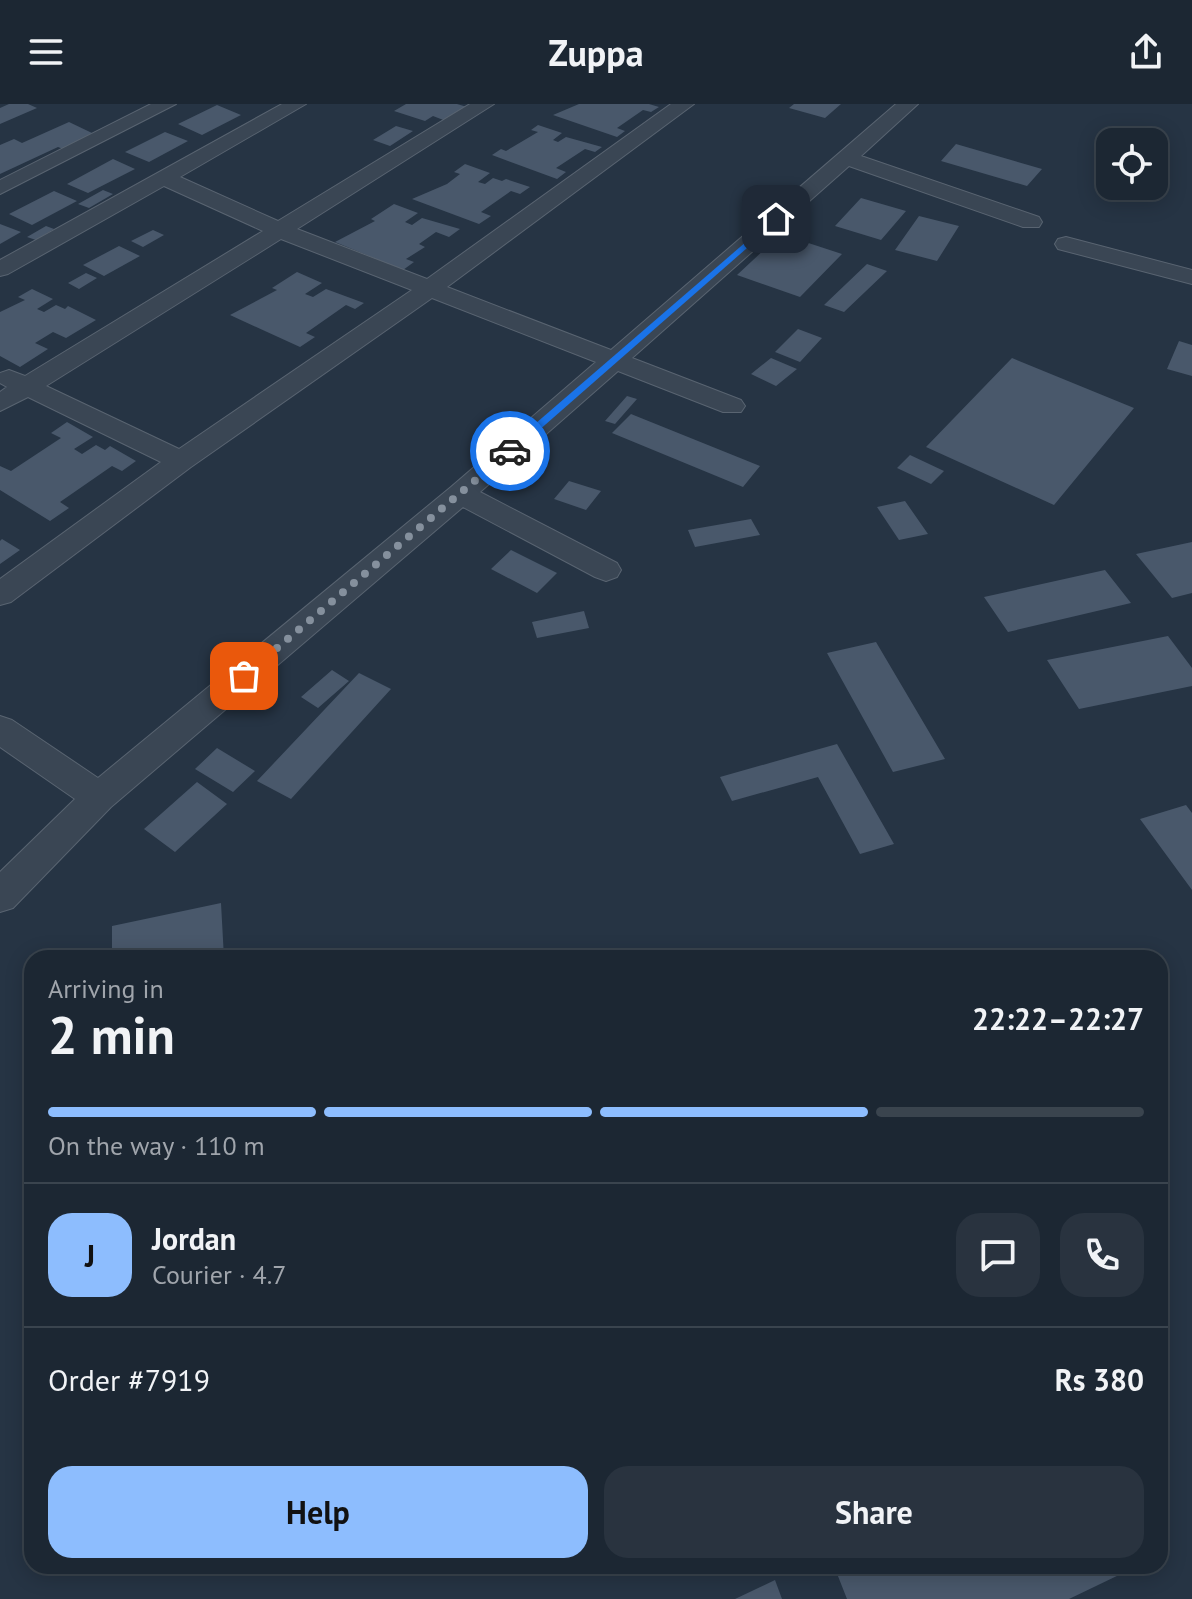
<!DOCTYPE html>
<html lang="en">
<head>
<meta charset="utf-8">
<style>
	body { margin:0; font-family:"PT Sans",sans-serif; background:#29333f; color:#f1f3f6; height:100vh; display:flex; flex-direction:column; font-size:30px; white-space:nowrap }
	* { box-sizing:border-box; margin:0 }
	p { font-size:26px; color:#a0a5ac }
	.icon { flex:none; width:44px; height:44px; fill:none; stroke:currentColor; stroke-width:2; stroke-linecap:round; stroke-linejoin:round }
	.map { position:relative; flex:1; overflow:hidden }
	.panel { position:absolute; left:24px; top:846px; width:1144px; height:624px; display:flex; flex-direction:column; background:#1c2733; border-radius:24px; box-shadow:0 4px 20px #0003,0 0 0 2px #3a444e }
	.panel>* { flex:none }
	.buttons { position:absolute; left:1096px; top:24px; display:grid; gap:16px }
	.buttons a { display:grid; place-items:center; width:72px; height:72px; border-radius:16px; background:#1c2733; box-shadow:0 4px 20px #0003,0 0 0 2px #3a444e; font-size:40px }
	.pin { position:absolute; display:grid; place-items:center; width:68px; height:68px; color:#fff; margin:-34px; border-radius:16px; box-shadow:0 4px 12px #0006 }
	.courier { position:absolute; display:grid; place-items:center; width:80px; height:80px; margin:-40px; border:6px solid #1a73e8; border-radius:50%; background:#fff; color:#222; box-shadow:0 2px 10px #0007 }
	.summary em { font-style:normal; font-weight:700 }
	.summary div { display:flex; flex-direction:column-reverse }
	.summary { display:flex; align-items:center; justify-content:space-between; height:136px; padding:0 24px }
	h1 { font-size:52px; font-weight:700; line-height:60px }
	.bar { display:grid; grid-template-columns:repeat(4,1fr); gap:12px 8px; align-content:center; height:96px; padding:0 24px }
	.bar i { height:10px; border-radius:6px; background:#3a444e }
	.bar .selected { background:#8dbdfe }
	.bar p { grid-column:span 4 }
	.line { display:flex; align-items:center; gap:20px; padding:0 24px; border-top:2px solid #3a444e }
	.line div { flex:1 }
	.round { display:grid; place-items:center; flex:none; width:84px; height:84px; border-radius:24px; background:#29333f }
	.button { display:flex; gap:16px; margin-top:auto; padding:16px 24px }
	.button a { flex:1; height:92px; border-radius:24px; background:#8dbdfe; color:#111; font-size:32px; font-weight:700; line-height:92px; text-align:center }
	.button a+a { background:#29333f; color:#f1f3f6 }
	header { display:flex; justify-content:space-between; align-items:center; height:104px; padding:0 24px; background:#1c2733; font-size:36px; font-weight:700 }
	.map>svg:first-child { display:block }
	.building { fill:#49586b }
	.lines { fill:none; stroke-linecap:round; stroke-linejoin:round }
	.street-casing { stroke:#596471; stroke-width:2 }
	.street { fill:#3a4654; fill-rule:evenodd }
	.route { fill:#1a73e8 }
	.done { stroke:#85909d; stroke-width:8; stroke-dasharray:0 14.4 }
</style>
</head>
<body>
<header><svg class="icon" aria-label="menu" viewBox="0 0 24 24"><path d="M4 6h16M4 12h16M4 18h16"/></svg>Zuppa<svg class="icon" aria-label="share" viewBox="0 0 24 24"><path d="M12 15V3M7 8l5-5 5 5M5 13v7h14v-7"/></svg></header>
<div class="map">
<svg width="1192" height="1495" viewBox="0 0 1192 1495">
	<rect width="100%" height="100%" fill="#263444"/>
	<path class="building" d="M9 0H28L37 4 0 20V4Z
		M406 0H457L467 3 446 17 433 12 425 17 394 7Z
		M579 0H649L659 3 651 8 643 6 617 24 625 27 617 33 553 11Z
		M794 0H841L825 14 789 4Z
		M217 1 241 11 202 31 178 20Z
		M69 18 92 29 63 45 58 43 0 70V41L14 35 22 39Z
		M538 21 562 29 553 36 558 38 566 33 602 43 595 48 585 45 556 64 566 68 557 75 492 51 501 45 506 47 538 28 531 26Z
		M396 22 413 27 390 42 373 36Z
		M165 28 188 37 149 58 125 48Z
		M956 40 1042 65 1027 82 941 57Z
		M113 55 135 65 88 89 67 80Z
		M465 60 490 69 478 78 485 80 493 74 502 77 506 75 530 83 520 90 511 87 481 108 491 112 479 120 412 95 447 80 460 70 454 68Z
		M103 86 113 90 89 104 78 100Z
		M54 87 77 97 32 121 9 110Z
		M861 94 906 107 881 136 835 122Z
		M394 100 418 109 405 118 412 121 422 114 460 125 449 133 436 128 419 140 425 143 406 155 414 158 403 166 335 138 375 117 371 115Z
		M919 112 959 122 937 157 895 146Z
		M0 120 21 128 0 140Z
		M46 122 54 125 36 136 27 133Z
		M153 126 164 131 143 143 131 137Z
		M781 130 842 150 800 193 737 171Z
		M119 142 140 152 104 172 83 161Z
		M867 160 887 167 844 208 824 201Z
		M297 168 322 179 305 190 313 193 326 185 364 199 355 205 346 201 306 229 315 233 300 243 230 211 277 186 272 184Z
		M86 169 97 174 79 185 68 179Z
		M32 185 53 195 37 205 44 208 56 201 65 205 68 202 96 216 66 234 53 228 35 239 48 245 20 263 0 252V208L25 196 18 193Z
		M798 225 822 234 800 258 775 248Z
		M1179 237 1192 241V272L1167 265Z
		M771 254 797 265 776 282 751 270Z
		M1012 254 1134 304 1054 401 926 343Z
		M627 292 637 295 615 320 605 317Z
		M631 310 760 362 743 383 612 329Z
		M67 318 93 333 74 345 82 350 96 341 105 346 110 342 136 357 122 367 112 362 60 398 69 404 50 417 0 386V362L11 367 61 334 51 329Z
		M910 351 944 367 931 380 897 364Z
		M569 377 601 387 586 406 554 395Z
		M905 397 928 430 899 436 877 403Z
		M751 415 760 431 695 443 688 426Z
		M2 435 20 446 0 460V437Z
		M1192 438V489L1172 494 1136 450Z
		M511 446 557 469 537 489 491 465Z
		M1105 466 1131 499 1008 528 984 493Z
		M584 507 589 524 537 534 532 518Z
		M1168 532 1192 564V582L1079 605 1047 556Z
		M876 538 945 655 893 668 827 549Z
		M332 566 349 577 318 604 301 593Z
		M359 569 391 585 291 695 257 677Z
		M837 640 894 740 860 750 818 673 732 697 720 673Z
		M217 644 255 667 233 688 195 665Z
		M197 678 227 700 175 748 144 725Z
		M1186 701 1192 709V786L1140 715Z
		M221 799 224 854H112V822Z
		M834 1462H1117L1121 1470 1069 1495H847Z
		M775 1476 782 1495H735Z"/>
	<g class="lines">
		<g class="street-casing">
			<path id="street" d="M151 0H176L0 90V76Z
				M282 0H306L180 73 278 117 470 0H494L297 125 427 175 671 0H694L447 183 611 246 896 0H918L861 52 1039 113 1042 118 1039 123H1023L849 62 632 254 741 296 745 302 741 308H723L618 267 480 388 617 459 621 466 617 473 606 477 595 473 463 403 111 703 13 804 0 808V768L75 695 0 643V612L12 616 98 674 451 383 596 258 432 194 191 363 11 498 0 501V475L161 358 28 293 0 307V288L7 283 0 279V269L9 266 25 272 263 127 164 82 8 170 0 172V156ZM281 135 412 186 179 345 46 282Z
				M1066 133 1192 166V180L1058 145 1055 140 1058 135Z"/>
		</g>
		<use href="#street" class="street"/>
	</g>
	<path class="route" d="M776 112 779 116 513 349H506V345Z"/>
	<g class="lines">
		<path class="done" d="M244 572 510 347"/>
	</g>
</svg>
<div class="buttons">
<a><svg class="icon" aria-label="locate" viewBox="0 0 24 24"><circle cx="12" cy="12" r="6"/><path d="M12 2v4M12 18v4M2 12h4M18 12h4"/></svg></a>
</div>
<div class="pin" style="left:244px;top:572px;background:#ea580c"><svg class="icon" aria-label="bag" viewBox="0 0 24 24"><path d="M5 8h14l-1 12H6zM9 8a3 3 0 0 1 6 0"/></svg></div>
<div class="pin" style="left:776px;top:115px;background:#1f2937"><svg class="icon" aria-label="home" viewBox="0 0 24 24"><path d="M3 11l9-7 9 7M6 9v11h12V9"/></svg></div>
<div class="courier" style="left:510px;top:347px"><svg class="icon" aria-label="car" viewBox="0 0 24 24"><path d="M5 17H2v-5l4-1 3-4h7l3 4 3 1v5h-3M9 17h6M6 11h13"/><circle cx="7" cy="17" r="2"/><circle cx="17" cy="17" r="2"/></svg></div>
<section class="panel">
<div class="summary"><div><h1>2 min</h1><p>Arriving in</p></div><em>22:22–22:27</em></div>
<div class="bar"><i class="selected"></i><i class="selected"></i><i class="selected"></i><i></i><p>On the way · 110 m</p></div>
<div class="line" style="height:144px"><b class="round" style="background:#8dbdfe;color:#111">J</b><div><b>Jordan</b><p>Courier · 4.7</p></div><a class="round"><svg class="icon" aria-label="chat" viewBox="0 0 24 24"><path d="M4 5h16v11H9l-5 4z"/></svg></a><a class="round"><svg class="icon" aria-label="phone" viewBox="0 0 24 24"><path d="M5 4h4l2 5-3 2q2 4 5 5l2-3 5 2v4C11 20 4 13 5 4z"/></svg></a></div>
<div class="line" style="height:104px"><div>Order #7919</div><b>Rs 380</b></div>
<div class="button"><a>Help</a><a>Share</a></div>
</section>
</div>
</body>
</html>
